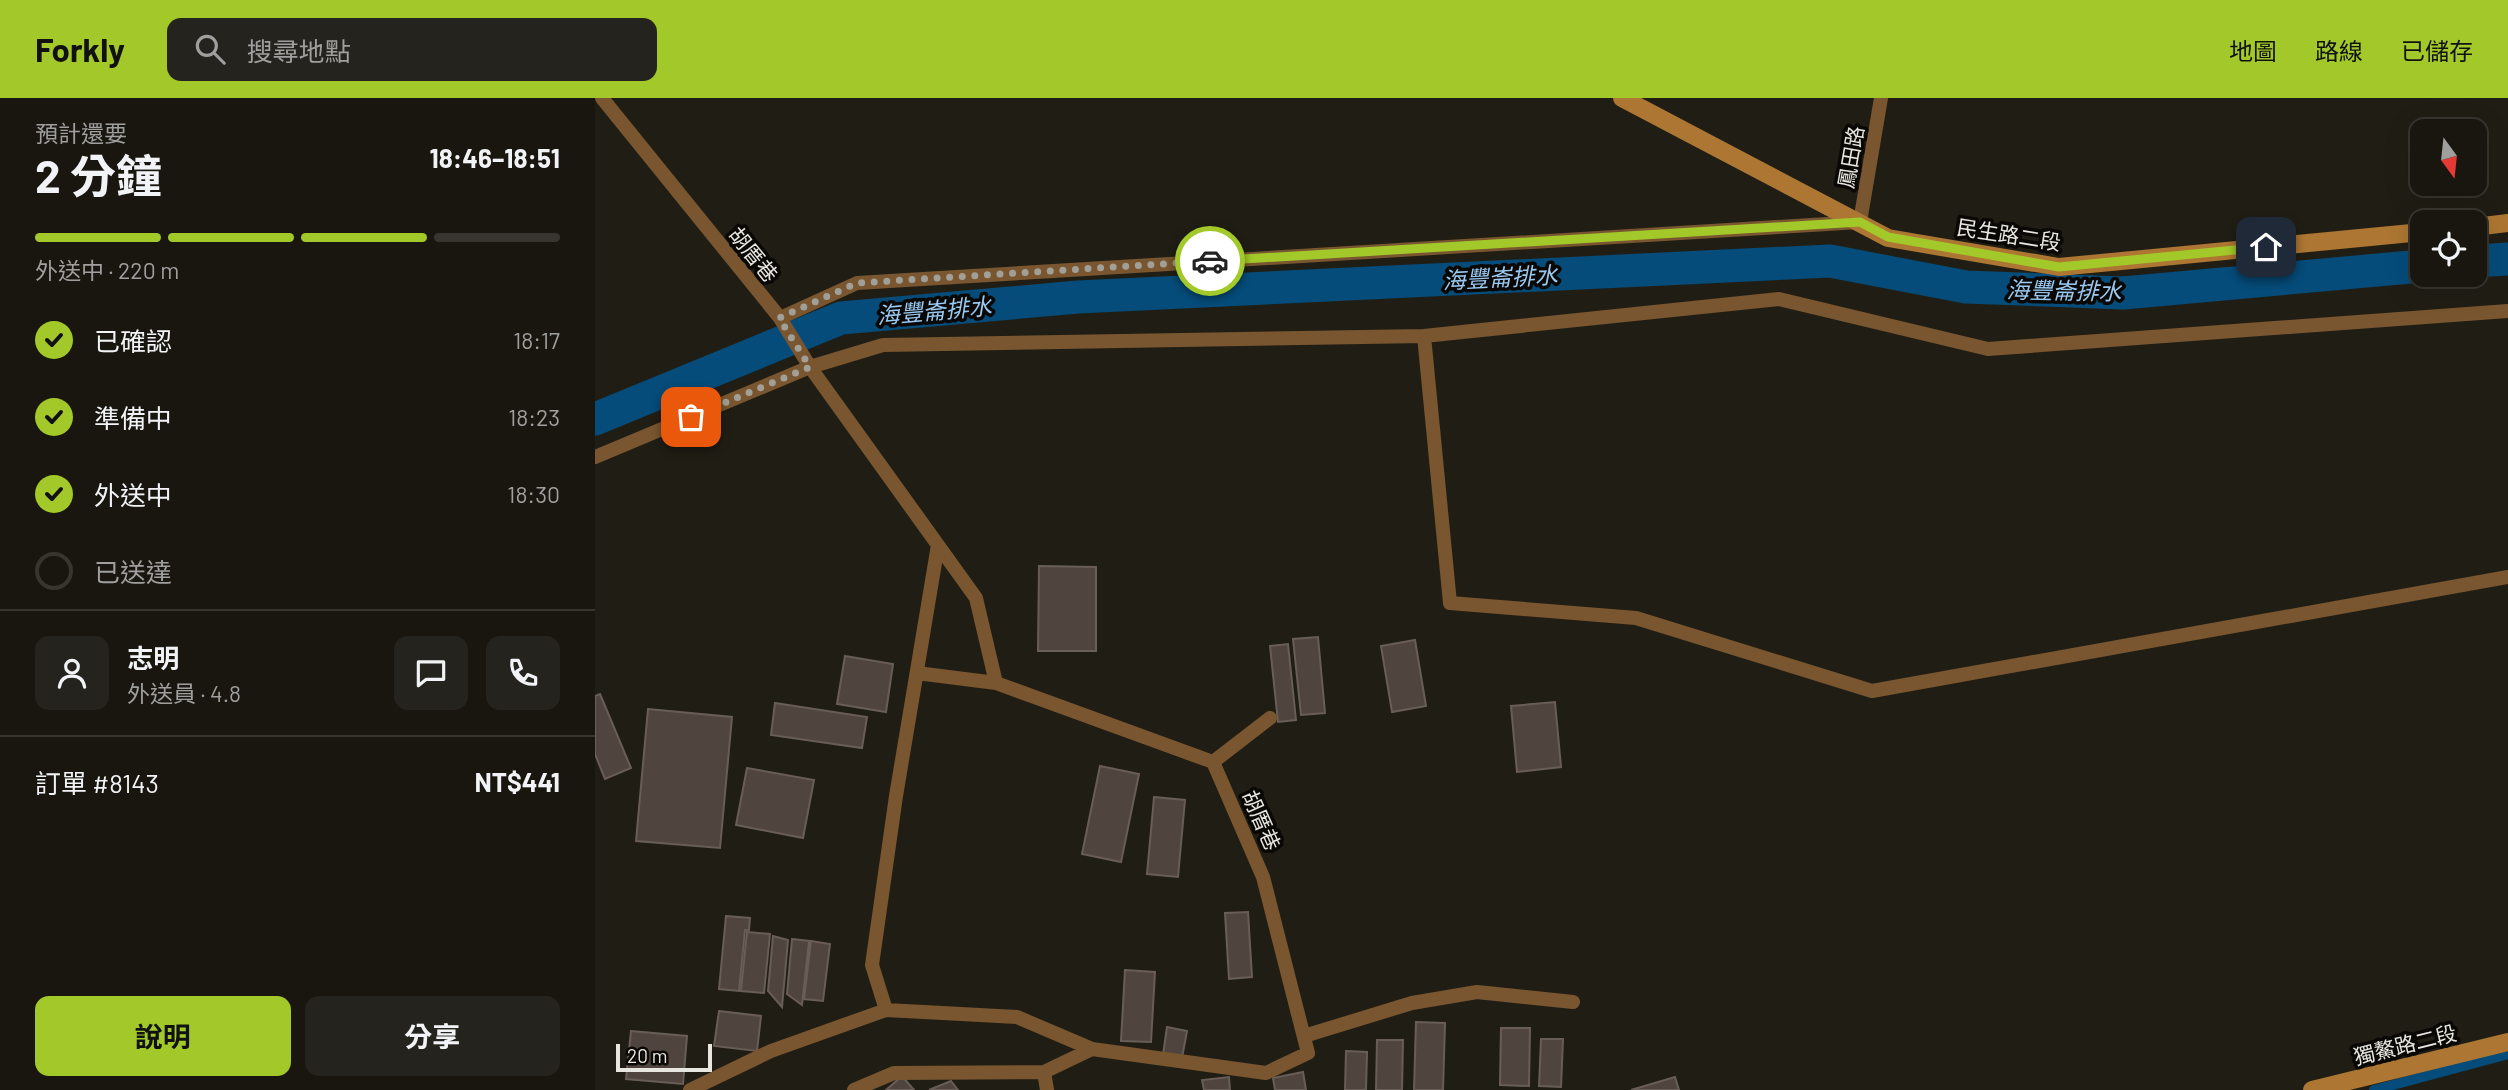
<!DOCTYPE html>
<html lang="zh-TW">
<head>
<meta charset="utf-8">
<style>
	body { margin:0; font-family:Barlow,"Noto Sans TC",sans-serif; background:#25231d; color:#f1f3f6; height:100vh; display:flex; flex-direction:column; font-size:26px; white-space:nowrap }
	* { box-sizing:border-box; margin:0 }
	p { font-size:23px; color:#9f9f9e }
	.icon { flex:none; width:38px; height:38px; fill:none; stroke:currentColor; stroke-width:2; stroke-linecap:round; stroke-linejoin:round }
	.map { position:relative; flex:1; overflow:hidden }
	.panel { display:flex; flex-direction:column; background:#18160f; width:595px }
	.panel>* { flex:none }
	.needle { width:46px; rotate:165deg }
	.controls { position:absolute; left:1815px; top:21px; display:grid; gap:14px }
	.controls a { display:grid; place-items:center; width:77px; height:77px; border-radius:14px; background:#18160f; box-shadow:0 7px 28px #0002,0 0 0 2px #36352f; font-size:35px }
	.scale { position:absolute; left:21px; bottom:18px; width:96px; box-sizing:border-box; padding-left:7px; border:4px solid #e7e6df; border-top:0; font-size:19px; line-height:24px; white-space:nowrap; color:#e7e6df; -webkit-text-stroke:5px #090805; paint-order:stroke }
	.pin { position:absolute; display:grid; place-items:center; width:60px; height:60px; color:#fff; margin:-30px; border-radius:14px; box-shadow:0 4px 10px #0006 }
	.courier { position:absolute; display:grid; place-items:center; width:70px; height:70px; margin:-35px; border:5px solid #a2c929; border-radius:50%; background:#fff; color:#222; box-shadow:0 2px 9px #0007 }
	.summary em { font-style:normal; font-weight:700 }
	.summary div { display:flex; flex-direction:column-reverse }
	.summary { display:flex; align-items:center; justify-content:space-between; height:119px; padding:0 35px }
	h1 { font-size:46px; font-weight:700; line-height:52px }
	.bar { display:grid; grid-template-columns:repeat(4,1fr); gap:10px 7px; align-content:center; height:84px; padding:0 35px }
	.bar i { height:9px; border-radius:5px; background:#36352f }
	.bar .selected { background:#a2c929 }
	.bar p { grid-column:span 4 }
	.line { display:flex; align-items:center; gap:18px; padding:0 35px; border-top:2px solid #36352f }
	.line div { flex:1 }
	.round { display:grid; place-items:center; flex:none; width:74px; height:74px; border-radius:14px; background:#25231d }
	ol { padding:0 35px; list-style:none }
	li { display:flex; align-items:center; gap:21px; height:77px }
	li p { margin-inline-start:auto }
	li .icon { padding:7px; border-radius:50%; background:#a2c929; color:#111; stroke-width:4 }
	li:last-child { color:#9f9f9e }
	li i { width:38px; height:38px; border:4px solid #36352f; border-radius:50% }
	.primary-button { display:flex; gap:14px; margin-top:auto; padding:14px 35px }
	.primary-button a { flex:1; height:80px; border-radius:14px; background:#a2c929; color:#111; font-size:28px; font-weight:700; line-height:80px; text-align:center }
	.primary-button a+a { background:#25231d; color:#f1f3f6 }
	header { display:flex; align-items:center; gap:42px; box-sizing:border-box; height:98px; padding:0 35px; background:#a2c929; color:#111 }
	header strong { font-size:33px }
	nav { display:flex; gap:38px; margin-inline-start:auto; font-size:24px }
	.search { width:490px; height:63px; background:#25231d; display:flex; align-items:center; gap:18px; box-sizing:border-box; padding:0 24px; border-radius:14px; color:#9f9f9e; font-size:26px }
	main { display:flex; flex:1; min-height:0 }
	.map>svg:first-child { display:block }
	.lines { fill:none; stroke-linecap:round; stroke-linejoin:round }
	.stream { stroke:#054c7a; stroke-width:10 }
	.canal { stroke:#054c7a; stroke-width:33 }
	.building { fill:#50443f; stroke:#695d57; stroke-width:2 }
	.lane { stroke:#79562f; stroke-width:14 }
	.secondary { stroke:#ad7632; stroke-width:18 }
	.done { stroke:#a1a098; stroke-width:7; stroke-dasharray:0 12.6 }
	.route { stroke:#a2c929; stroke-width:9 }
	.labels { text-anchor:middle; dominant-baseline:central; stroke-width:7; stroke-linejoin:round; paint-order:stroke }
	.street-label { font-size:21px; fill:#e7e6df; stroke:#090805 }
	.water-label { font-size:23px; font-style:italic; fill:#99c9f2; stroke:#090805 }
</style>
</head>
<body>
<header>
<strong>Forkly</strong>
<div class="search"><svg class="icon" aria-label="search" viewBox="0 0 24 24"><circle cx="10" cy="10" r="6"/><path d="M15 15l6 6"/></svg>搜尋地點</div>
<nav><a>地圖</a><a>路線</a><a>已儲存</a></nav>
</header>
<main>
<section class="panel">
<div class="summary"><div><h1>2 分鐘</h1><p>預計還要</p></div><em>18:46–18:51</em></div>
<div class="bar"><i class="selected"></i><i class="selected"></i><i class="selected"></i><i></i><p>外送中 · 220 m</p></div>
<ol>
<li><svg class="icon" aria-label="check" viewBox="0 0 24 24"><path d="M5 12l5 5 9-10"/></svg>已確認<p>18:17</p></li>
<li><svg class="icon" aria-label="check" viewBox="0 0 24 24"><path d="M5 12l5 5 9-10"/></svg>準備中<p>18:23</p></li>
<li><svg class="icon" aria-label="check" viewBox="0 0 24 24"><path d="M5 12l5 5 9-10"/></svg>外送中<p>18:30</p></li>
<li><i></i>已送達</li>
</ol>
<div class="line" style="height:126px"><a class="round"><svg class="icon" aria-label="person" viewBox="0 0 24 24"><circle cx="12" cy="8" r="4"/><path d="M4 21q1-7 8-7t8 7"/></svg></a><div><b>志明</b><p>外送員 · 4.8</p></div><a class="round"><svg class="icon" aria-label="chat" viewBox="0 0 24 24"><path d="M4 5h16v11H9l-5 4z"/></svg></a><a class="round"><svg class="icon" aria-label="phone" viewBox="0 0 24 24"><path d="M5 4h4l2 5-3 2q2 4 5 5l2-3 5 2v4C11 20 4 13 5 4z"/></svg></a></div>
<div class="line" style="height:91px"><div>訂單 #8143</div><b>NT$441</b></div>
<div class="primary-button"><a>說明</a><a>分享</a></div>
</section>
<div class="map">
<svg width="1913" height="992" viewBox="0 0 1913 992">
	<rect width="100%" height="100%" fill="#201e14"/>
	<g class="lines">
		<path class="stream" d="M1779 992 1913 956"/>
		<path class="canal" d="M1880 163 1913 161
			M0 321 246 220 483 199 1235 163 1371 189 1528 195 1827 168"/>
	</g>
	<path class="building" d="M444 468 501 469V553H443Z
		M723 539 730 615 706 617 698 541Z
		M820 542 831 608 797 614 786 548Z
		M693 546 701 622 683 624 675 548Z
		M250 558 298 566 291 614 242 606Z
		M5 596 36 670 10 681 0 656V598Z
		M960 604 966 669 922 674 916 608Z
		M180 605 272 619 267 650 176 637Z
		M53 611 137 619 125 750 41 743Z
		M505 668 544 676 526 764 487 756Z
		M152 670 219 682 208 740 141 727Z
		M559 699 590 702 583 779 552 776Z
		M653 814 657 879 634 881 630 815Z
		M131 818 155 820 154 832H150L144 893 124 891Z
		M152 834 175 836 169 895 146 893Z
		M178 838 193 842 187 909 173 893Z
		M197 841 214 843 207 907 192 896Z
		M216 843 235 846 228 903 209 901Z
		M530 872 560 874 556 944 526 943Z
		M124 913 166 918 162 953 119 948Z
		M821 924 850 925 848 992H819Z
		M572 929 592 933 587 960 568 957Z
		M906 930H935L934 988 905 987Z
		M36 933 92 938 88 986 31 981Z
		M946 941H968L966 989 944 988Z
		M782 942H808L807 992H781Z
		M751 953 772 954 771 992H750Z
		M708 974 711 992H680L678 980Z
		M307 978 319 992H291Z
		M634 979 635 992H609L607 982Z
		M1080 979 1084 992H1036Z
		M356 983 363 992H334Z"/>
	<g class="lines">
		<path class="lane" d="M7 0 185 220 215 269 381 500 401 585 618 664 668 779 713 955 671 975 497 951 449 974 299 975 259 992
			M185 220 262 185 1265 124 1286 0
			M829 238 855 505 1041 520 1277 593 1913 479
			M0 359 215 269 288 247 829 238 1184 201 1393 251 1913 213
			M322 575 401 585
			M618 664 675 620
			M291 912 277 867 301 698 343 447
			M709 938 817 905 882 894 978 904
			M449 974 452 992
			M95 992 176 953 291 912 422 919 497 951"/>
		<path class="secondary" d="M1027 0 1293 140 1464 169 1827 134
			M1880 129 1913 125
			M1717 992 1913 944"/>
	</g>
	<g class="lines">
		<path class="done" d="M96 319 215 269 184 220 262 185 615 163"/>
		<path class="route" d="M615 163 1265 124 1293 139 1464 169 1671 149"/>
	</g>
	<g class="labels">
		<g class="street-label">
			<text transform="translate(1255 59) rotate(-80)">鳳田路</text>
			<text transform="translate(1414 136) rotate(9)">民生路二段</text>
			<text transform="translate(159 156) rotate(51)">胡厝巷</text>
			<text transform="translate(667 722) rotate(66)">胡厝巷</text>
			<text transform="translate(1810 946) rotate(-14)">獨鰲路二段</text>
		</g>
		<g class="water-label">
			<text transform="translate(905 179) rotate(-3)">海豐崙排水</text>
			<text transform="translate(1469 192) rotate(1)">海豐崙排水</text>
			<text transform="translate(339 212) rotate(-5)">海豐崙排水</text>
		</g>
	</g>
</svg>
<div class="controls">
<a><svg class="needle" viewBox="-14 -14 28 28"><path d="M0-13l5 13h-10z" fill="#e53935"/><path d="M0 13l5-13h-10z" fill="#9f9f9e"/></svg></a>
<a><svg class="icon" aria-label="locate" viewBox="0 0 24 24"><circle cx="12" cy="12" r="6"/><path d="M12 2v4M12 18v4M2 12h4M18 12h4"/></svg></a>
</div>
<div class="scale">20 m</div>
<div class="pin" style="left:96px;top:319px;background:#ea580c"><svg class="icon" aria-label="bag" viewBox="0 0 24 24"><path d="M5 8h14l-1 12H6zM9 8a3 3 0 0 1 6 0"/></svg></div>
<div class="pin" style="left:1671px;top:149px;background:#1f2937"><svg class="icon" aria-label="home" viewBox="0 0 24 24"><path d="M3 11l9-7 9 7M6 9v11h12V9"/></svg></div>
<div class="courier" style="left:615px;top:163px"><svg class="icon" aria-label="car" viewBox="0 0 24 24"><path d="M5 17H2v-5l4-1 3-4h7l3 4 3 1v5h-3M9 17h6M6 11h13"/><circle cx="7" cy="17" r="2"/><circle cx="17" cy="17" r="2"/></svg></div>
</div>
</main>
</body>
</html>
